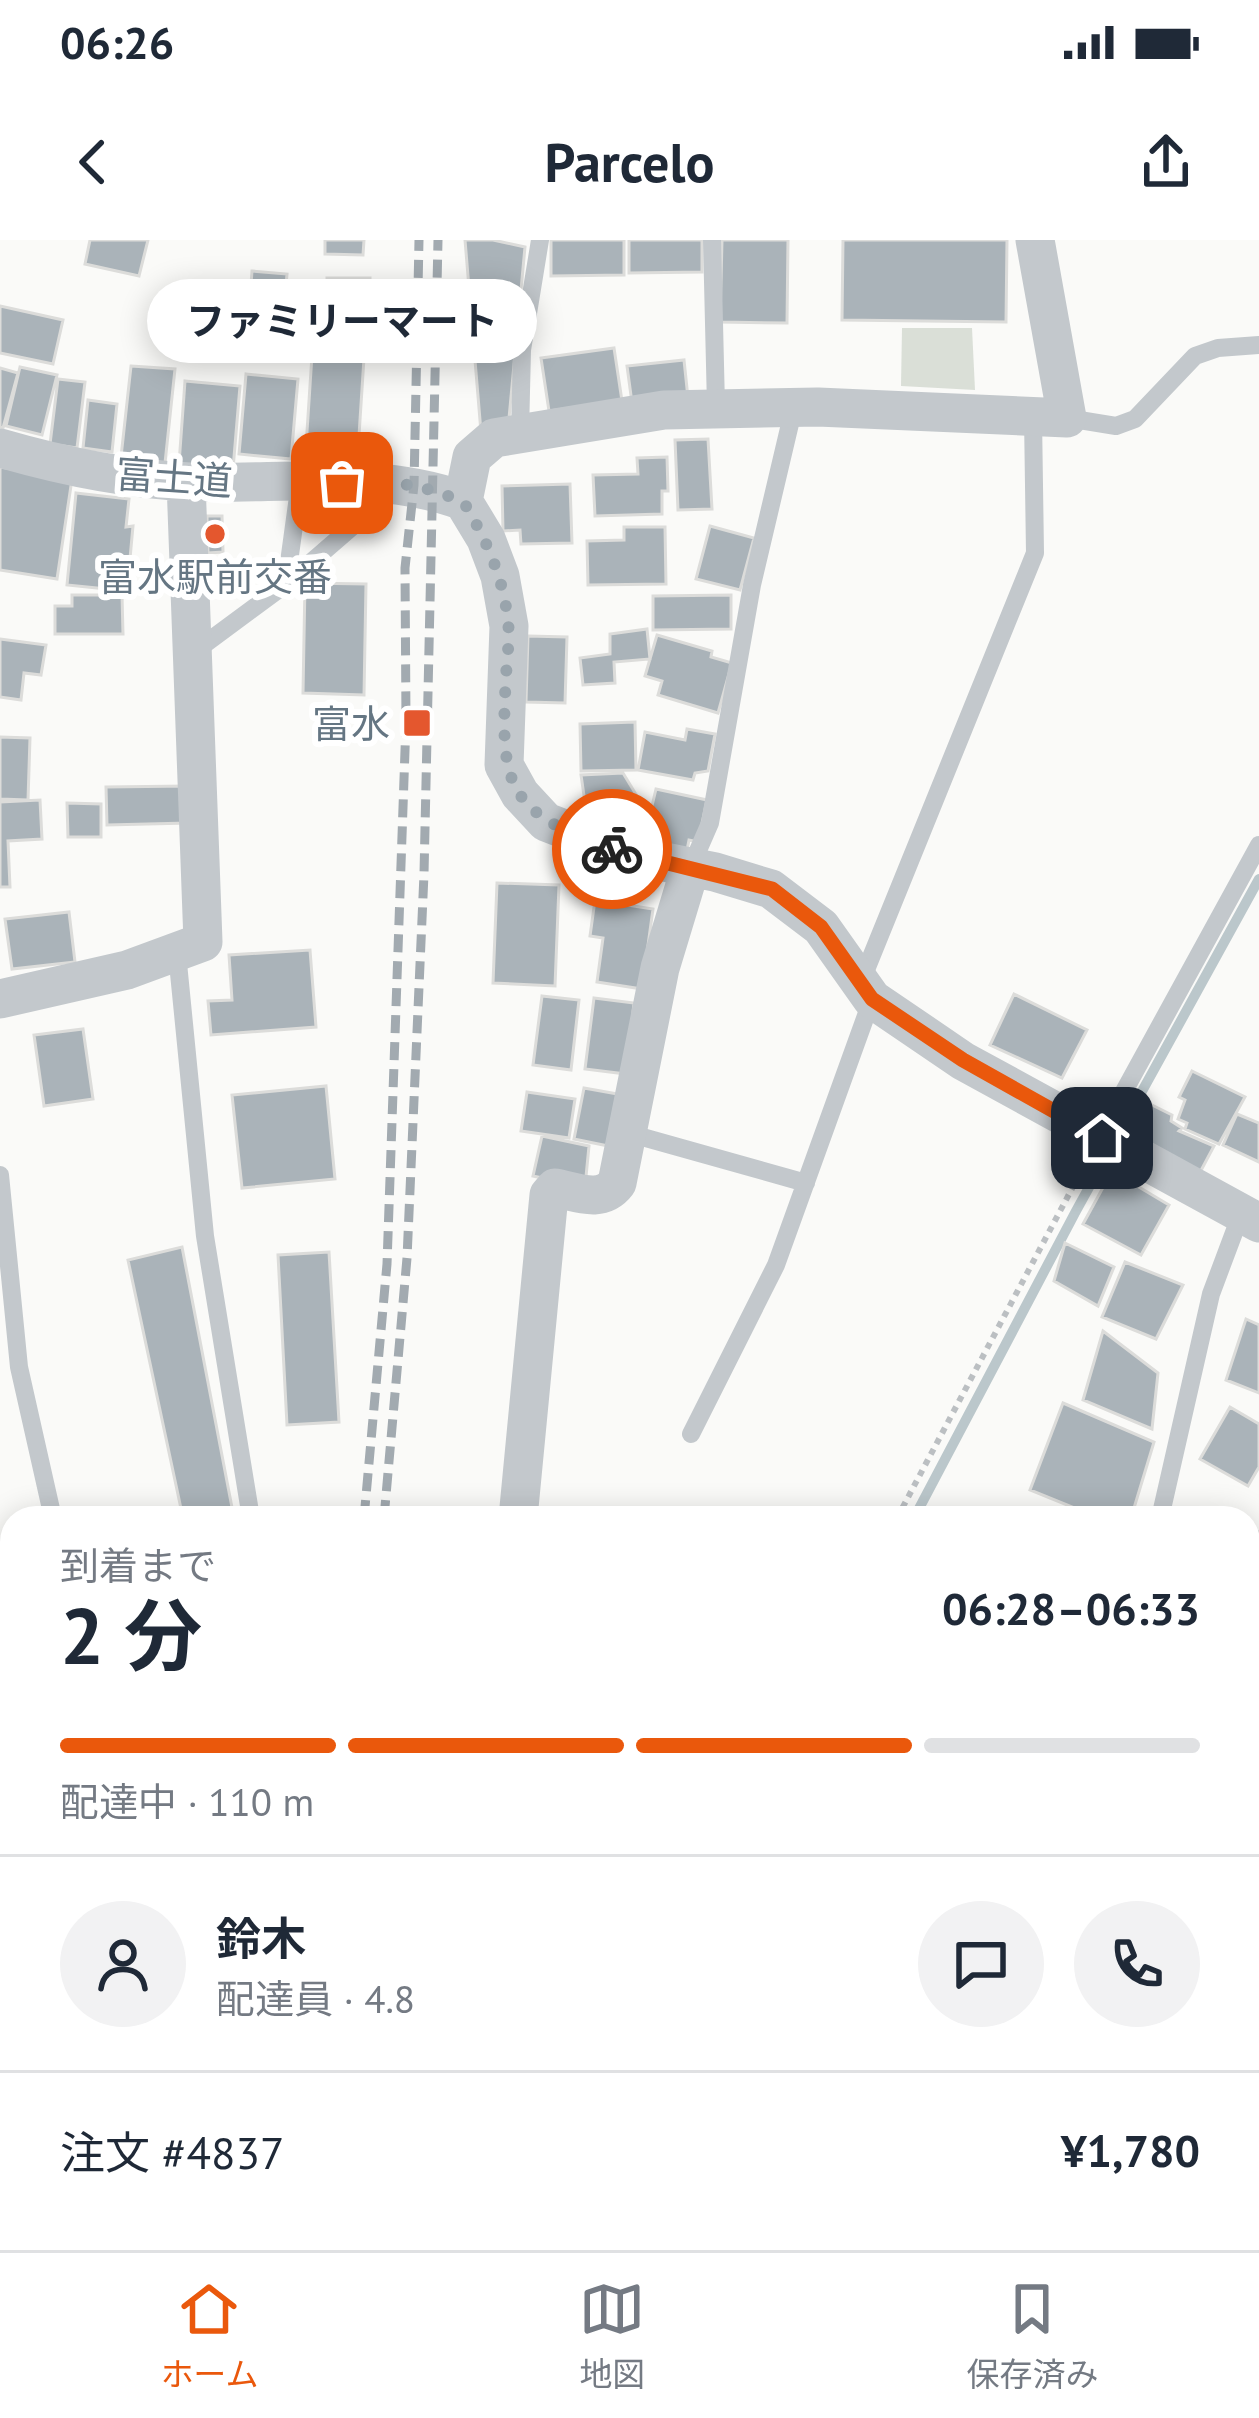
<!DOCTYPE html>
<html lang="ja">
<head>
<meta charset="utf-8">
<style>
	body { margin:0; font-family:"PT Sans","Noto Sans JP",sans-serif; background:#f2f2f3; color:#1f2937; height:100vh; display:flex; flex-direction:column; font-size:45px; white-space:nowrap }
	* { box-sizing:border-box; margin:0 }
	p { font-size:39px; color:#747a83 }
	.icon { flex:none; width:66px; height:66px; fill:none; stroke:currentColor; stroke-width:2; stroke-linecap:round; stroke-linejoin:round }
	.map { position:relative; flex:1; overflow:hidden }
	.details { position:absolute; left:0px; top:1266px; width:1260px; height:744px; display:flex; flex-direction:column; background:#fff; border-radius:36px 36px 0 0; box-shadow:0 6px 30px #0003 }
	.details>* { flex:none }
	.pin { position:absolute; display:grid; place-items:center; width:102px; height:102px; color:#fff; margin:-51px; border-radius:24px; box-shadow:0 6px 18px #0006 }
	.courier { position:absolute; display:grid; place-items:center; width:120px; height:120px; margin:-60px; border:9px solid #ea580c; border-radius:50%; background:#fff; color:#222; box-shadow:0 3px 15px #0007 }
	.bubble { position:absolute; height:84px; border-radius:42px; background:#fff; box-shadow:0 6px 30px #0003; font-size:39px; font-weight:700; line-height:84px; text-align:center }
	.headline em { font-style:normal; font-weight:700 }
	.headline div { display:flex; flex-direction:column-reverse }
	.headline { display:flex; align-items:center; justify-content:space-between; height:204px; padding:0 60px }
	h1 { font-size:78px; font-weight:700; line-height:90px }
	.bar { display:grid; grid-template-columns:repeat(4,1fr); gap:18px 12px; align-content:center; height:144px; padding:0 60px }
	.bar i { height:15px; border-radius:9px; background:#e0e1e3 }
	.bar .on { background:#ea580c }
	.bar p { grid-column:span 4 }
	.line { display:flex; align-items:center; gap:30px; padding:0 60px; border-top:3px solid #e0e1e3 }
	.line div { flex:1 }
	.round { display:grid; place-items:center; flex:none; width:126px; height:126px; border-radius:63px; background:#f2f2f3 }
	.status { display:flex; justify-content:space-between; align-items:center; height:84px; padding:0 60px; background:#fff; direction:ltr }
	.status svg { height:33px; fill:currentColor }
	header { display:flex; justify-content:space-between; align-items:center; height:156px; padding:0 60px; background:#fff; font-size:54px; font-weight:700 }
	.dock { display:flex; justify-content:space-around; align-items:center; height:168px; border-top:3px solid #e0e1e3; background:#fff; font-size:33px; color:#747a83 }
	.dock a { display:grid; justify-items:center; gap:6px }
	.dock .on { color:#ea580c }
	.map>svg:first-child { display:block }
	.green { fill:#dadfd7 }
	.lines { fill:none; stroke-linecap:round; stroke-linejoin:round }
	.stream { stroke:#bbc7cb; stroke-width:10 }
	.building { fill:#aab3b9; stroke:#dcdcda; stroke-width:3 }
	.path { stroke:#bbbfc2; stroke-width:6; stroke-dasharray:6 6; stroke-linecap:butt }
	.service { stroke:#c3c8cc; stroke-width:18 }
	.minor { stroke:#c3c8cc; stroke-width:39 }
	.rail { stroke:#a2aab0; stroke-width:9; stroke-dasharray:18 9; stroke-linecap:butt }
	.done { stroke:#99a4ac; stroke-width:12; stroke-dasharray:0 21.6 }
	.route { stroke:#ea580c; stroke-width:15 }
	.poi-dot { fill:#e4572e; stroke:#fff; stroke-width:4.5 }
	.labels { text-anchor:middle; dominant-baseline:central; stroke-width:12; stroke-linejoin:round; paint-order:stroke }
	.street-label { font-size:39px; fill:#657683; stroke:#fff }
	.poi-label { font-size:39px; fill:#657683; stroke:#fff }
</style>
</head>
<body>
<div class="status"><b>06:26</b><svg viewBox="0 0 49 12"><path d="M0 12V9h3v3zM5 12V6h3v6zM10 12V3h3v9zM15 12V0h3v12zM26 1h20v11H26zM47 4h2v5h-2z"/></svg></div>
<header><svg class="icon" aria-label="back" viewBox="0 0 24 24"><path d="M15 5l-7 7 7 7"/></svg>Parcelo<svg class="icon" aria-label="share" viewBox="0 0 24 24"><path d="M12 15V3M7 8l5-5 5 5M5 13v7h14v-7"/></svg></header>
<div class="map">
<svg width="1259" height="2010" viewBox="0 0 1259 2010">
	<rect width="100%" height="100%" fill="#fafaf8"/>
	<path class="green" d="M902 88H972L975 150 901 146Z"/>
	<g class="lines">
		<path class="stream" d="M914 1278 1076 971 1259 639
			M1248 1619 1257 1594
			M604 1998 605 2010
			M426 2010H427
			M1100 2010 1105 1998"/>
	</g>
	<path class="building" d="M90 0H148L139 36 85 24Z
		M325 0H364L363 15 325 14Z
		M465 0H493L525 7 508 189 481 192Z
		M551 0H624V35L551 36Z
		M629 0H702V32L629 33Z
		M722 0H788L787 83 720 82Z
		M843 0H1007L1006 82 842 80Z
		M252 31 287 34 285 56 320 59 316 104 247 98Z
		M327 38H370V104H328Z
		M194 49 248 56 242 103 188 97Z
		M0 66 63 80 53 124 0 113Z
		M614 108 622 161 549 171 541 118Z
		M312 115 364 118 358 211 306 207Z
		M684 120 688 158 632 163 627 126Z
		M131 126 175 129 165 223 121 217Z
		M20 127 57 135 42 195 6 186Z
		M0 128 18 133 3 188 0 187Z
		M246 134 298 139 291 219 239 214Z
		M58 139 85 142 77 208 50 204Z
		M185 141 240 146 233 229 179 224Z
		M88 160 117 164 112 212 83 208Z
		M708 199 712 269 678 270 675 200Z
		M667 217 668 251H662V274L595 276 593 235 638 234 637 218Z
		M0 227 72 239 57 339 0 330Z
		M570 244 572 303 521 304 520 290 503 291 502 246Z
		M76 253 129 259 126 287 133 286 127 351 67 345Z
		M207 276H222L223 312 208 313Z
		M710 286 754 298 740 350 696 339Z
		M624 287H665L666 344 588 345 587 301 624 300Z
		M305 343 366 344 364 455 303 453Z
		M72 355H122L123 394H55V366H72Z
		M731 355V389L653 390V356Z
		M647 389 650 419 614 422 615 443 583 445 580 418 610 414V394Z
		M657 395 712 411 711 417 732 423 718 473 658 455 662 441 645 436Z
		M528 396 567 397 565 463 526 462Z
		M0 399 46 405 41 435 24 433 21 460 0 457Z
		M635 482 636 530 581 531 580 484Z
		M687 489 715 494 708 531 695 533 693 540 638 530 645 492 685 500Z
		M0 497 30 498 28 560 0 559Z
		M623 533 637 556 635 579 588 583 581 535Z
		M187 546 188 583 107 585 106 547Z
		M656 549 707 560 698 602 689 600 686 615 649 606 653 591 647 587Z
		M40 560 42 599 8 601 10 647H0V562Z
		M67 563 101 564V597H68Z
		M497 643 559 645 555 746 493 743Z
		M595 660 653 669 642 749 597 742 603 698 590 696Z
		M69 672 75 722 12 729 5 679Z
		M310 710 316 787 211 795 208 761 232 760 229 715Z
		M1014 754 1087 790 1062 838 990 805Z
		M542 756 579 760 571 830 533 825Z
		M594 758 634 763 626 834 585 829Z
		M83 789 93 859 44 866 34 795Z
		M1192 831 1245 857 1219 904 1185 889 1187 883 1178 879 1185 860 1179 857Z
		M326 846 335 939 242 948 232 855Z
		M584 848 623 855 613 907 574 899Z
		M527 852 575 859 569 898 521 891Z
		M1142 860 1172 875 1171 881 1182 888 1179 891 1214 906 1197 938 1145 912 1150 901 1142 895 1144 891 1138 886 1142 879 1135 875Z
		M1237 874 1259 883V922L1223 905Z
		M542 896 589 906 585 947 533 936Z
		M1112 931 1169 965 1141 1015 1083 984Z
		M1065 1003 1114 1027 1098 1066 1054 1041Z
		M182 1007 234 1278H183L128 1020Z
		M329 1012 339 1182 287 1185 278 1015Z
		M1125 1022 1183 1045 1156 1099 1102 1077Z
		M1246 1079 1259 1085V1153L1226 1140Z
		M1103 1091 1158 1133 1152 1189 1083 1160Z
		M1063 1163 1154 1202 1131 1278H1099L1030 1250Z
		M1230 1167 1259 1184V1227L1248 1246 1200 1219Z
		M1248 1289 1259 1292V1340L1255 1346 1248 1343Z
		M1248 1371 1259 1376 1257 1441 1248 1438Z
		M12 1842V1983L0 1909V1844Z
		M14 1998H97L19 2010Z
		M129 1998H194L197 2010H130Z"/>
	<g class="lines">
		<path class="path" d="M897 1278 1084 926
			M1091 2010 1095 1998"/>
		<path class="service" d="M712 0 716 166
			M1067 178 1116 186 1135 179 1195 116 1218 108 1259 105
			M520 193 522 110 540 0
			M286 344 300 242
			M194 412 286 344 383 260 385 244
			M690 629 710 583 752 345 794 167
			M177 713 205 996 251 1278
			M861 742 1035 313 1033 177
			M628 893 806 943
			M1099 897 1259 605
			M0 935 19 1127 53 1278
			M691 1194 776 1025 872 759
			M1160 1278 1211 1054 1241 974
			M0 1360 12 1356
			M1248 1718 1259 1723
			M445 2010 449 1998"/>
		<path class="minor" d="M0 208C62 226 125 239 190 242 280 245 377 229 463 261L486 299 500 336 509 386 504 525 520 554 546 582 634 616 715 632 771 649 821 687 872 759 963 821 1259 983
			M463 261 472 217 494 198 664 170 818 167 1067 178 1035 0
			M0 759 127 730 203 702 186 242
			M518 1278 549 955 555 948C577 952 601 964 617 943L660 728 690 629
			M1248 1519 1259 1522
			M1248 1587 1259 1557"/>
		<path class="rail" d="M364 1278 387 1024 406 482 405 328 414 245 419 0
			M384 1278 407 1018 424 634 438 0
			M228 2010 231 1998
			M249 2010 252 1998"/>
	</g>
	<g class="lines">
		<path class="done" d="M342 243 415 245 463 261C486 299 503 336 508 381 510 399 507 418 506 436 500 544 505 572 612 609"/>
		<path class="route" d="M612 609 772 649 821 687 872 759 963 820 1102 898"/>
	</g>
	<g class="poi-dot">
		<circle cx="215" cy="294" r="12"/>
		<rect x="402" y="468" width="30" height="30" rx="6"/>
	</g>
	<g class="labels">
		<g class="street-label">
			<text transform="translate(174 237) rotate(4)">富士道</text>
		</g>
		<g class="poi-label">
			<text x="215" y="336">富水駅前交番</text>
			<text x="390" y="483" text-anchor="end">富水</text>
		</g>
	</g>
</svg>
<div class="pin" style="left:342px;top:243px;background:#ea580c"><svg class="icon" aria-label="bag" viewBox="0 0 24 24"><path d="M5 8h14l-1 12H6zM9 8a3 3 0 0 1 6 0"/></svg></div>
<div class="pin" style="left:1102px;top:898px;background:#1f2937"><svg class="icon" aria-label="home" viewBox="0 0 24 24"><path d="M3 11l9-7 9 7M6 9v11h12V9"/></svg></div>
<div class="courier" style="left:612px;top:609px"><svg class="icon" aria-label="bike" viewBox="0 0 24 24"><circle cx="6" cy="16" r="4"/><circle cx="18" cy="16" r="4"/><path d="M6 16l4-8h5l3 8M10 8l3 8H6M13 5h3"/></svg></div>
<div class="bubble" style="left:147px;top:39px;width:390px">ファミリーマート</div>
<section class="details">
<div class="headline"><div><h1>2 分</h1><p>到着まで</p></div><em>06:28–06:33</em></div>
<div class="bar"><i class="on"></i><i class="on"></i><i class="on"></i><i></i><p>配達中 · 110 m</p></div>
<div class="line" style="height:216px"><a class="round"><svg class="icon" aria-label="person" viewBox="0 0 24 24"><circle cx="12" cy="8" r="4"/><path d="M4 21q1-7 8-7t8 7"/></svg></a><div><b>鈴木</b><p>配達員 · 4.8</p></div><a class="round"><svg class="icon" aria-label="chat" viewBox="0 0 24 24"><path d="M4 5h16v11H9l-5 4z"/></svg></a><a class="round"><svg class="icon" aria-label="phone" viewBox="0 0 24 24"><path d="M5 4h4l2 5-3 2q2 4 5 5l2-3 5 2v4C11 20 4 13 5 4z"/></svg></a></div>
<div class="line" style="height:156px"><div>注文 #4837</div><b>¥1,780</b></div>
</section>
</div>
<nav class="dock">
<a class="on"><svg class="icon" aria-label="home" viewBox="0 0 24 24"><path d="M3 11l9-7 9 7M6 9v11h12V9"/></svg>ホーム</a>
<a><svg class="icon" aria-label="map" viewBox="0 0 24 24"><path d="M3 6l6-2 6 2 6-2v14l-6 2-6-2-6 2zM9 4v14M15 6v14"/></svg>地図</a>
<a><svg class="icon" aria-label="saved" viewBox="0 0 24 24"><path d="M7 4h10v16l-5-4-5 4z"/></svg>保存済み</a>
</nav>
</body>
</html>
